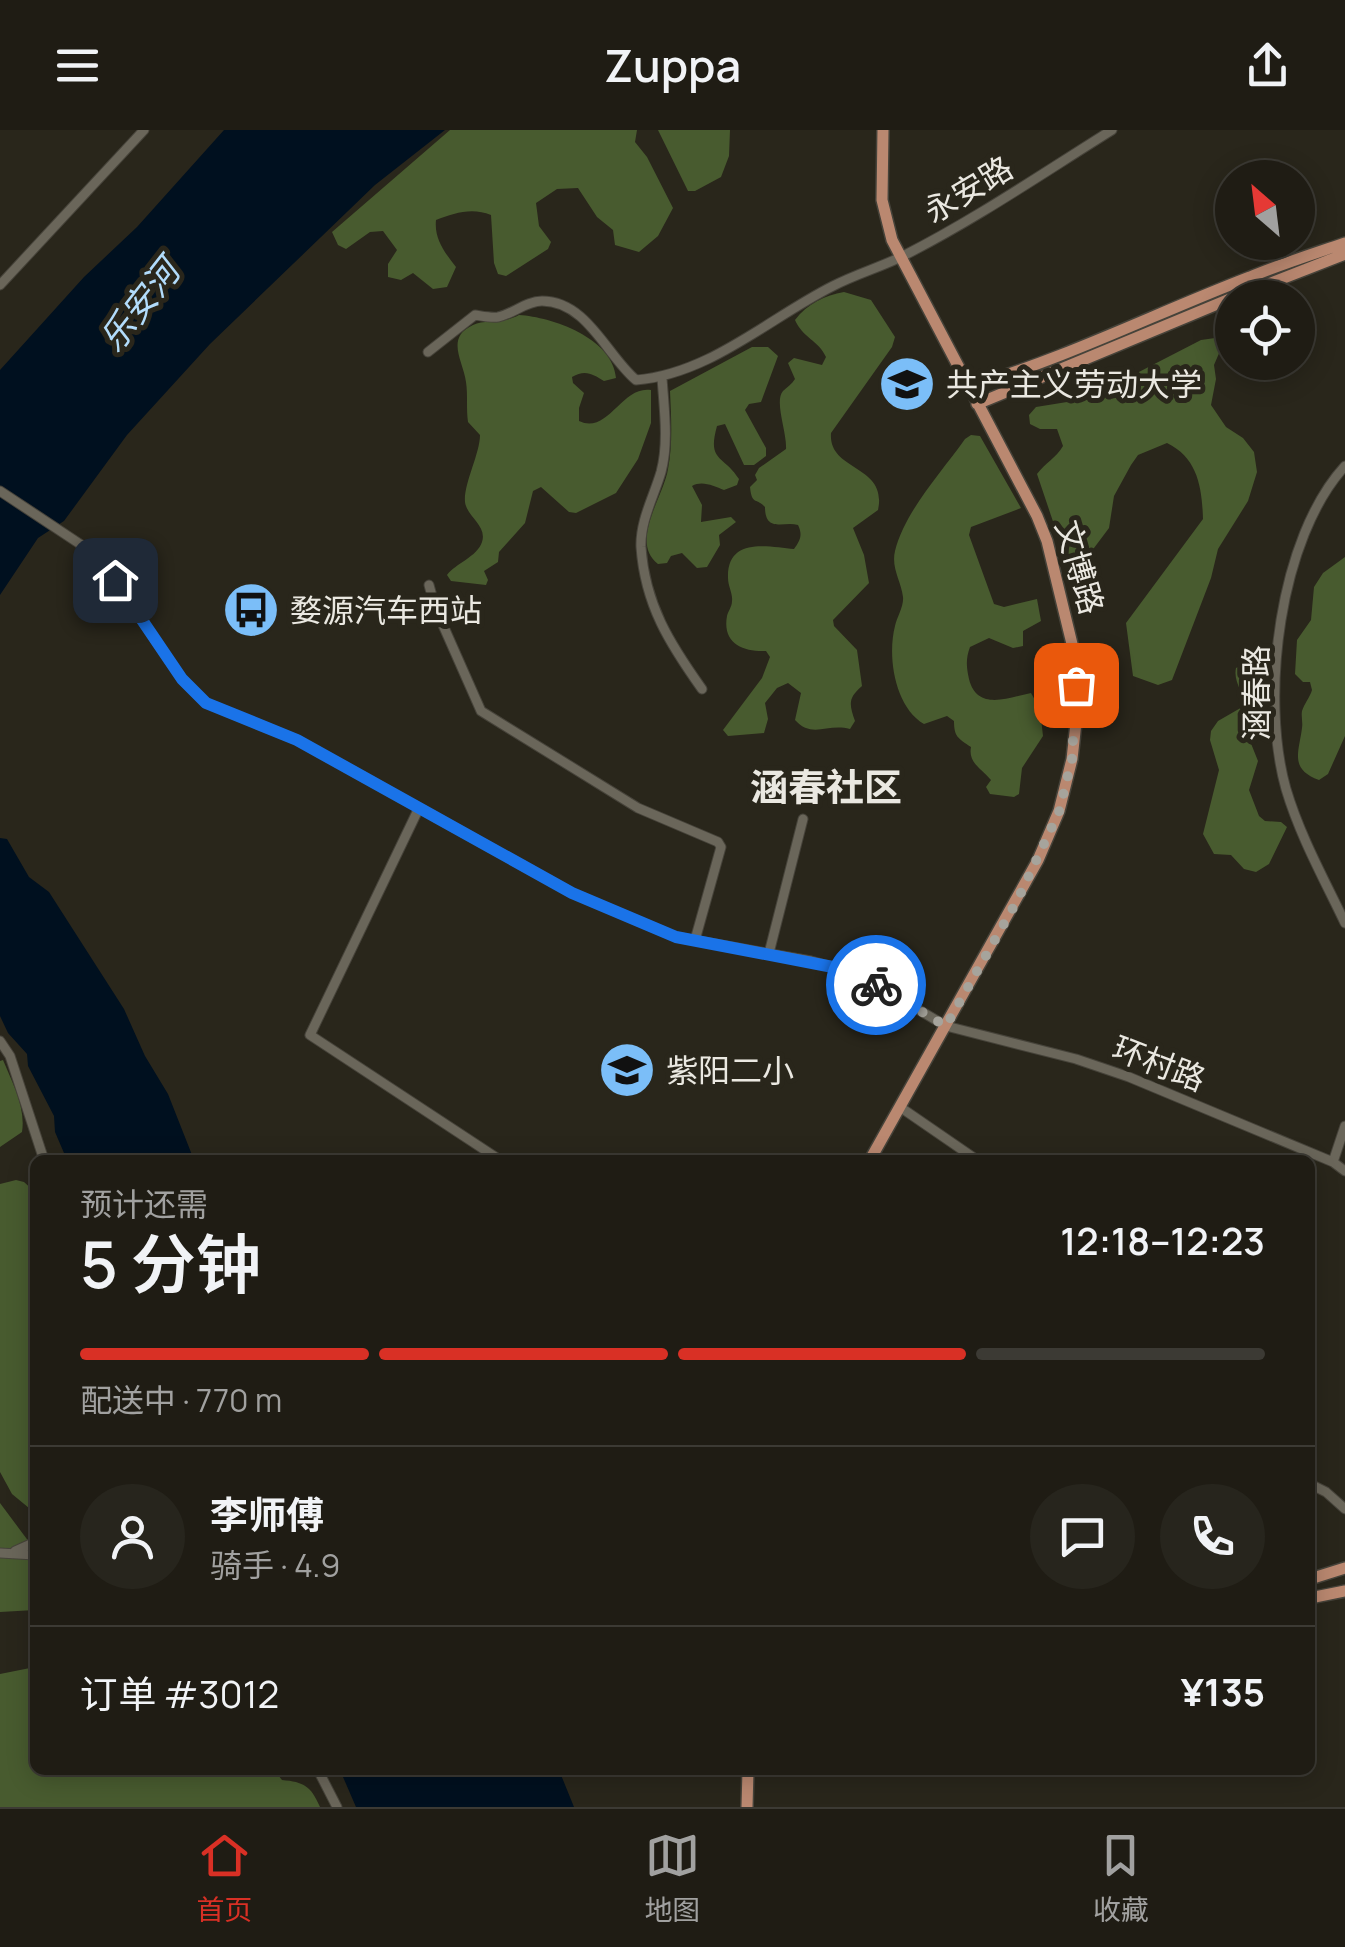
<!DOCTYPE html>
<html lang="zh">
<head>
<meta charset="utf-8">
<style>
	body { margin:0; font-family:Manrope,"Noto Sans SC",sans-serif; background:#27251d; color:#f1f3f6; height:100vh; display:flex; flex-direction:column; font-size:38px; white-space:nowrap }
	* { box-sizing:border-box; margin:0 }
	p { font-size:32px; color:#a1a1a0 }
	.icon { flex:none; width:55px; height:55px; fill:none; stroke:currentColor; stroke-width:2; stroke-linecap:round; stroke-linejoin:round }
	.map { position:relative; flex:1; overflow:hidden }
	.side { position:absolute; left:30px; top:1025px; width:1285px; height:620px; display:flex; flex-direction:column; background:#1f1c14; border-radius:15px; box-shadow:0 5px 25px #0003,0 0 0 2px #3c3a34 }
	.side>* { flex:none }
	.needle { width:65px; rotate:332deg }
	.tools { position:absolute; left:1215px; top:30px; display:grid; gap:20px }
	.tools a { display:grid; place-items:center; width:100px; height:100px; border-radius:50%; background:#1f1c14; box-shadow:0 5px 25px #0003,0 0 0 2px #3c3a34; font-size:50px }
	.pin { position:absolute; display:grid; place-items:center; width:85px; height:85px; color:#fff; margin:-42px; border-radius:20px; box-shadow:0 5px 15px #0006 }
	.courier { position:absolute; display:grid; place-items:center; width:100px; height:100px; margin:-50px; border:8px solid #1a73e8; border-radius:50%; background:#fff; color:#222; box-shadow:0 2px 12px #0007 }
	.headline em { font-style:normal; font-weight:600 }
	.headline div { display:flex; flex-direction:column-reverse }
	.headline { display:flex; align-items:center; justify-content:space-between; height:170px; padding:0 50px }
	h1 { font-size:65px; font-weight:600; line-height:75px }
	.bar { display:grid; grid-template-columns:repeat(4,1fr); gap:15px 10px; align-content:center; height:120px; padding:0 50px }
	.bar i { height:12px; border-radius:8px; background:#3c3a34 }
	.bar .active { background:#d93025 }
	.bar p { grid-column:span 4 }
	.line { display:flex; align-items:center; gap:25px; padding:0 50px; border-top:2px solid #3c3a34 }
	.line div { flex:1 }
	.round { display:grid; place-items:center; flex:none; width:105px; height:105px; border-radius:52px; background:#27251d }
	header { display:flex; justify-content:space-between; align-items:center; height:130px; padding:0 50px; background:#1f1c14; font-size:45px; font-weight:600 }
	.tabs { display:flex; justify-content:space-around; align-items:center; height:140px; border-top:2px solid #3c3a34; background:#1f1c14; font-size:28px; color:#a1a1a0 }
	.tabs a { display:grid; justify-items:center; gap:5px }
	.tabs .active { color:#d93025 }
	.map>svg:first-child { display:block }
	.forest { fill:#485b2f }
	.water { fill:#00101f }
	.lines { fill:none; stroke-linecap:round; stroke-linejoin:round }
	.minor-casing { stroke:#46433a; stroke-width:11 }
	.major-casing { stroke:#46433a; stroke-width:14 }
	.minor { stroke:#6a665a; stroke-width:9 }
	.major { stroke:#ba8870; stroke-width:11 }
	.done { stroke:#a6a49c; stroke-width:10; stroke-dasharray:0 18 }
	.route { stroke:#1a73e8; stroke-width:12 }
	.labels { text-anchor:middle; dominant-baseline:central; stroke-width:10; stroke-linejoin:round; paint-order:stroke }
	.street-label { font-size:32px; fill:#eae8e1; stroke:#29261b }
	.poi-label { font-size:32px; fill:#eae8e1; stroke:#29261b; text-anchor:start }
	.water-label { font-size:35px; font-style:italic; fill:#b2dcfb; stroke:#29261b }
	.quarter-label { font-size:38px; font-weight:bold; fill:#eae8e1; stroke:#29261b }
</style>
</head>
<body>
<header><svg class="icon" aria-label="menu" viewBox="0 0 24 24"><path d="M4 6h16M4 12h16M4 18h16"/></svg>Zuppa<svg class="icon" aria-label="share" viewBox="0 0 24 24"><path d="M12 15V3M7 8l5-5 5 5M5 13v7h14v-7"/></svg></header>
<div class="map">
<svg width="1345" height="1677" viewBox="0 0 1345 1677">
	<rect width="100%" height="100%" fill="#29261b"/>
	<path class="forest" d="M450 0H637L635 12 647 27 673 78 658 106 639 122 615 115 613 100 597 87 578 58 557 59 536 73 539 96 551 112 548 119 506 146 498 144 494 133 491 85C472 77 454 83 436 90 434 109 445 123 456 137L447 157 433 159 413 143 401 150 388 147V134L397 120 383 101 370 102 346 119 338 115 332 102Z
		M658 0H730L729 26 721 47 695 61H688Z
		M844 162 871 170 895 207 892 217 831 303C828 342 888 334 878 380L853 398 864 425 869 453 833 490 834 496 857 520 862 556C848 568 849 574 855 591L850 599C827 593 812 609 795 590L801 563 788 553 777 558 765 573 768 589 764 603 728 606 723 600 762 548 770 527 766 521C743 522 722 513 727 486 728 481 732 477 732 471 733 464 728 456 728 448 727 406 769 417 794 419 800 411 803 405 798 395 784 391 765 403 765 377 756 367 752 376 750 357L757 350 755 345 759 338 786 319C787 302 774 271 783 261 787 257 792 254 795 249L788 233 794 228 822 235 826 227C819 211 802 207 795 190 807 174 825 165 844 162Z
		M519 185C552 187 613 208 616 248L604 251C593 244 585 239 572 247L573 253 584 263 579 278V291C608 305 622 255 651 260V293L638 329 616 363 576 383 569 382 541 357 533 361 525 393 499 422 498 432 484 441 488 450 486 455 451 451 447 445C456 433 477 427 482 412 487 397 470 388 466 376 460 361 480 325 480 305L468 292C466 279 468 265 466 252 463 230 445 208 473 195 485 189 500 195 519 185Z
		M1215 208 1223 214 1214 235 1216 249 1211 275 1226 297 1243 308 1254 322 1257 342 1248 371 1218 419 1211 448 1172 550 1158 555 1133 546 1126 493 1203 389C1202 358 1198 328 1167 313L1138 325 1131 335 1114 366 1109 398 1079 438 1069 439 1037 344C1045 333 1056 328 1063 316L1057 299H1040L1030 294 1029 285 1036 277 1067 272 1135 244 1201 210Z
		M752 217H768L778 226 761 272 749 274 745 280 766 318V326L754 335H744L725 294 717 296C707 332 723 324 739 349L737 355 724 360C714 356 702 350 692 356L702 375 701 392 731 387 736 392 719 405 720 415 707 437 697 438 682 423 671 426 667 433 658 434C629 412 664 366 668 339 673 313 671 286 670 261Z
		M971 305 980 306 1021 378 971 397 969 405 994 474 1004 477 1037 469 1041 491 1023 501V516L1013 518 989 508 970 517C966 528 966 536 969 549 977 581 1007 568 1031 563L1040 579 1043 606 1022 638 1019 664 1014 667 990 664 986 657 991 650C981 638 968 633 971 617 958 608 954 607 954 591L947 586 924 594C895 577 887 527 895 496 897 487 904 476 903 467 901 451 891 438 895 421 905 381 941 343 965 309Z
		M1345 427V606L1328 644 1319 650C1289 639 1299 622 1302 598 1303 592 1301 587 1302 581 1304 574 1310 567 1312 560L1310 552H1303L1295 544 1297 510 1311 490 1314 457 1323 443Z
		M1245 533 1254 538C1260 563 1255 578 1246 601L1258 631 1249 660 1259 686 1265 691 1281 692 1287 697 1269 734 1256 742 1244 739 1231 725 1214 724 1203 704 1219 640 1210 610 1211 601 1218 591 1244 576C1244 562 1233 552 1236 538Z
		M3 930C12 952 26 977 22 1002L0 1017V931Z
		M16 1050 24 1052 35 1062V1383L12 1364 0 1342V1054Z
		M0 1373 35 1420V1480L0 1482Z
		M35 1537V1640H274L282 1650C304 1652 311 1656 320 1677H0V1544Z"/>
	<path class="water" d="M224 0H445L375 55 210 214 127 305 64 391 38 408 0 465V240L84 147 137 97Z
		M0 708 7 709 29 747 49 762 124 879 145 926 168 964 194 1030H67L55 1002 54 986 28 936 27 924 8 903 0 886Z
		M340 1640H559L574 1677H356Z"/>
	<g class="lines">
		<g class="minor-casing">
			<path id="minor" d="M0 155 144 0
				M428 222 475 185C482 186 491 188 498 187 513 184 526 171 542 171 587 171 607 226 636 250 710 244 769 188 833 156 856 144 881 137 903 126 976 89 1043 43 1112 0
				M662 248C664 278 669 312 661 342 654 366 640 391 641 417 645 475 670 514 702 559
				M1345 336C1279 408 1260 567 1286 659 1300 706 1324 749 1345 793
				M0 361 86 418 103 433 182 549 206 573 297 610 572 763 676 807 811 831 860 845 946 896 1076 929 1129 947 1333 1032 1345 1041
				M429 455 435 477 481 581 638 678 718 712 721 717 695 810
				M419 678 310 905 500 1030
				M769 823 803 689
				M0 911 10 926 44 1030
				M900 977 977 1030
				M1333 1032 1345 996
				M1310 1354 1326 1362 1345 1379
				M15 1421 35 1412
				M0 1423 35 1425
				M318 1640 337 1677"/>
		</g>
		<g class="major-casing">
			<path id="major" d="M1233 168 1345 124
				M968 257C1065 229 1156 183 1250 147 1281 134 1313 124 1345 113
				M977 274 1232 168
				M870 1030 1038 730 1059 681 1072 629 1076 593 1073 518 1047 411 1037 386 892 110 882 70 883 0
				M1310 1449 1345 1438
				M1310 1468 1345 1461
				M747 1677 748 1640"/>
		</g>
		<use href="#minor" class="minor"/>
		<use href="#major" class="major"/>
	</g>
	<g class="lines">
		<path class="done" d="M876 855 946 896 1018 769 1059 682 1072 629 1076 555"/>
		<path class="route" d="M115 450 182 549 206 573 297 610 572 763 676 807 838 838 876 855"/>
	</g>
	<defs>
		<g id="university-disc" transform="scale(2.875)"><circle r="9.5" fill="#7bbef8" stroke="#29261b"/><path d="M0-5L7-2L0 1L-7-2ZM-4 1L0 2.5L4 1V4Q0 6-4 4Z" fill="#111"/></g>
		<g id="bus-disc" transform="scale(2.875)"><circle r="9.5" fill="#7bbef8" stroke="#29261b"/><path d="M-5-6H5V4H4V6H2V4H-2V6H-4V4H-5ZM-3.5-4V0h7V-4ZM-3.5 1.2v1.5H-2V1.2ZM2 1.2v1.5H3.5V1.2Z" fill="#111"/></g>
		<g id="school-disc" transform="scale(2.875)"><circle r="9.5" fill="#7bbef8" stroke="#29261b"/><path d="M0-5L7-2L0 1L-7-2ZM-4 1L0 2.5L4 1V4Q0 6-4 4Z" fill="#111"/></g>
	</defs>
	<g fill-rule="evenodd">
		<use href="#university-disc" x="907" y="254"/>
		<use href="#bus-disc" x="251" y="480"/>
		<use href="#school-disc" x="627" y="940"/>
	</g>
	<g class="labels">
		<g class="street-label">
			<text transform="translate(968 59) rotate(-31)">永安路</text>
			<text transform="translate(1080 437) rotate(74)">文博路</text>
			<text transform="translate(1256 563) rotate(-90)">涵春路</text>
			<text transform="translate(1159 933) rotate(21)">环村路</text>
		</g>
		<g class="poi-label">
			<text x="946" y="254">共产主义劳动大学</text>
			<text x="290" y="480">婺源汽车西站</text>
			<text x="666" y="940">紫阳二小</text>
		</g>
		<g class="water-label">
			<text transform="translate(139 175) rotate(-52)">乐安河</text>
		</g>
		<g class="quarter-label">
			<text x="826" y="656">涵春社区</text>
		</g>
	</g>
</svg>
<div class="tools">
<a><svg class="needle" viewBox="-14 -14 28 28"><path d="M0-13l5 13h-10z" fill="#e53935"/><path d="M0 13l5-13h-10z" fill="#a1a1a0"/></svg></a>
<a><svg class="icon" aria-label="locate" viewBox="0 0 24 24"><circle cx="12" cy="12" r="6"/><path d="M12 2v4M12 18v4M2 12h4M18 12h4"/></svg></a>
</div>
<div class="pin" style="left:1076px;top:555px;background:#ea580c"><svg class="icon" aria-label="bag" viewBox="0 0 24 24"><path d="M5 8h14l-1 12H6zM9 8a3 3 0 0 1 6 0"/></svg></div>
<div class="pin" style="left:115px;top:450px;background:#1f2937"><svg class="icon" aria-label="home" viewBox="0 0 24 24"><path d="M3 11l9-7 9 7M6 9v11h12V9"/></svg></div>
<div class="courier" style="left:876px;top:855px"><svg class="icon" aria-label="bike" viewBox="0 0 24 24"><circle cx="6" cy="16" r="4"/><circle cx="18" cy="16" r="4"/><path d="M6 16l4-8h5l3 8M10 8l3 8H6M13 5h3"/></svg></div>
<section class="side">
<div class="headline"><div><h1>5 分钟</h1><p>预计还需</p></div><em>12:18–12:23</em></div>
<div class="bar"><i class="active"></i><i class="active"></i><i class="active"></i><i></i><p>配送中 · 770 m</p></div>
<div class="line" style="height:180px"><a class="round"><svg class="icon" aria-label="person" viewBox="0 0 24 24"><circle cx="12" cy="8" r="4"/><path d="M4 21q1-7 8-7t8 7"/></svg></a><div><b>李师傅</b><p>骑手 · 4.9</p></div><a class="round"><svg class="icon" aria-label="chat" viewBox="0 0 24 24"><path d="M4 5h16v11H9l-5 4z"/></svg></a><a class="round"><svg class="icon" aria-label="phone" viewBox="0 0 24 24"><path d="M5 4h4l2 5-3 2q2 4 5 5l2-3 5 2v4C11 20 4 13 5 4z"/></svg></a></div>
<div class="line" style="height:130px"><div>订单 #3012</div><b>¥135</b></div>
</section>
</div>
<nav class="tabs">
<a class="active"><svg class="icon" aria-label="home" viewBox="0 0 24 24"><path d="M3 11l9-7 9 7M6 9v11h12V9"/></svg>首页</a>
<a><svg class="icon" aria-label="map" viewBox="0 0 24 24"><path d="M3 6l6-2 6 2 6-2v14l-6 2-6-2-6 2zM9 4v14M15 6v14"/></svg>地图</a>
<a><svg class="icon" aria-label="saved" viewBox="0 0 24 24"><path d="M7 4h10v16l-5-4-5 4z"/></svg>收藏</a>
</nav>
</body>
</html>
